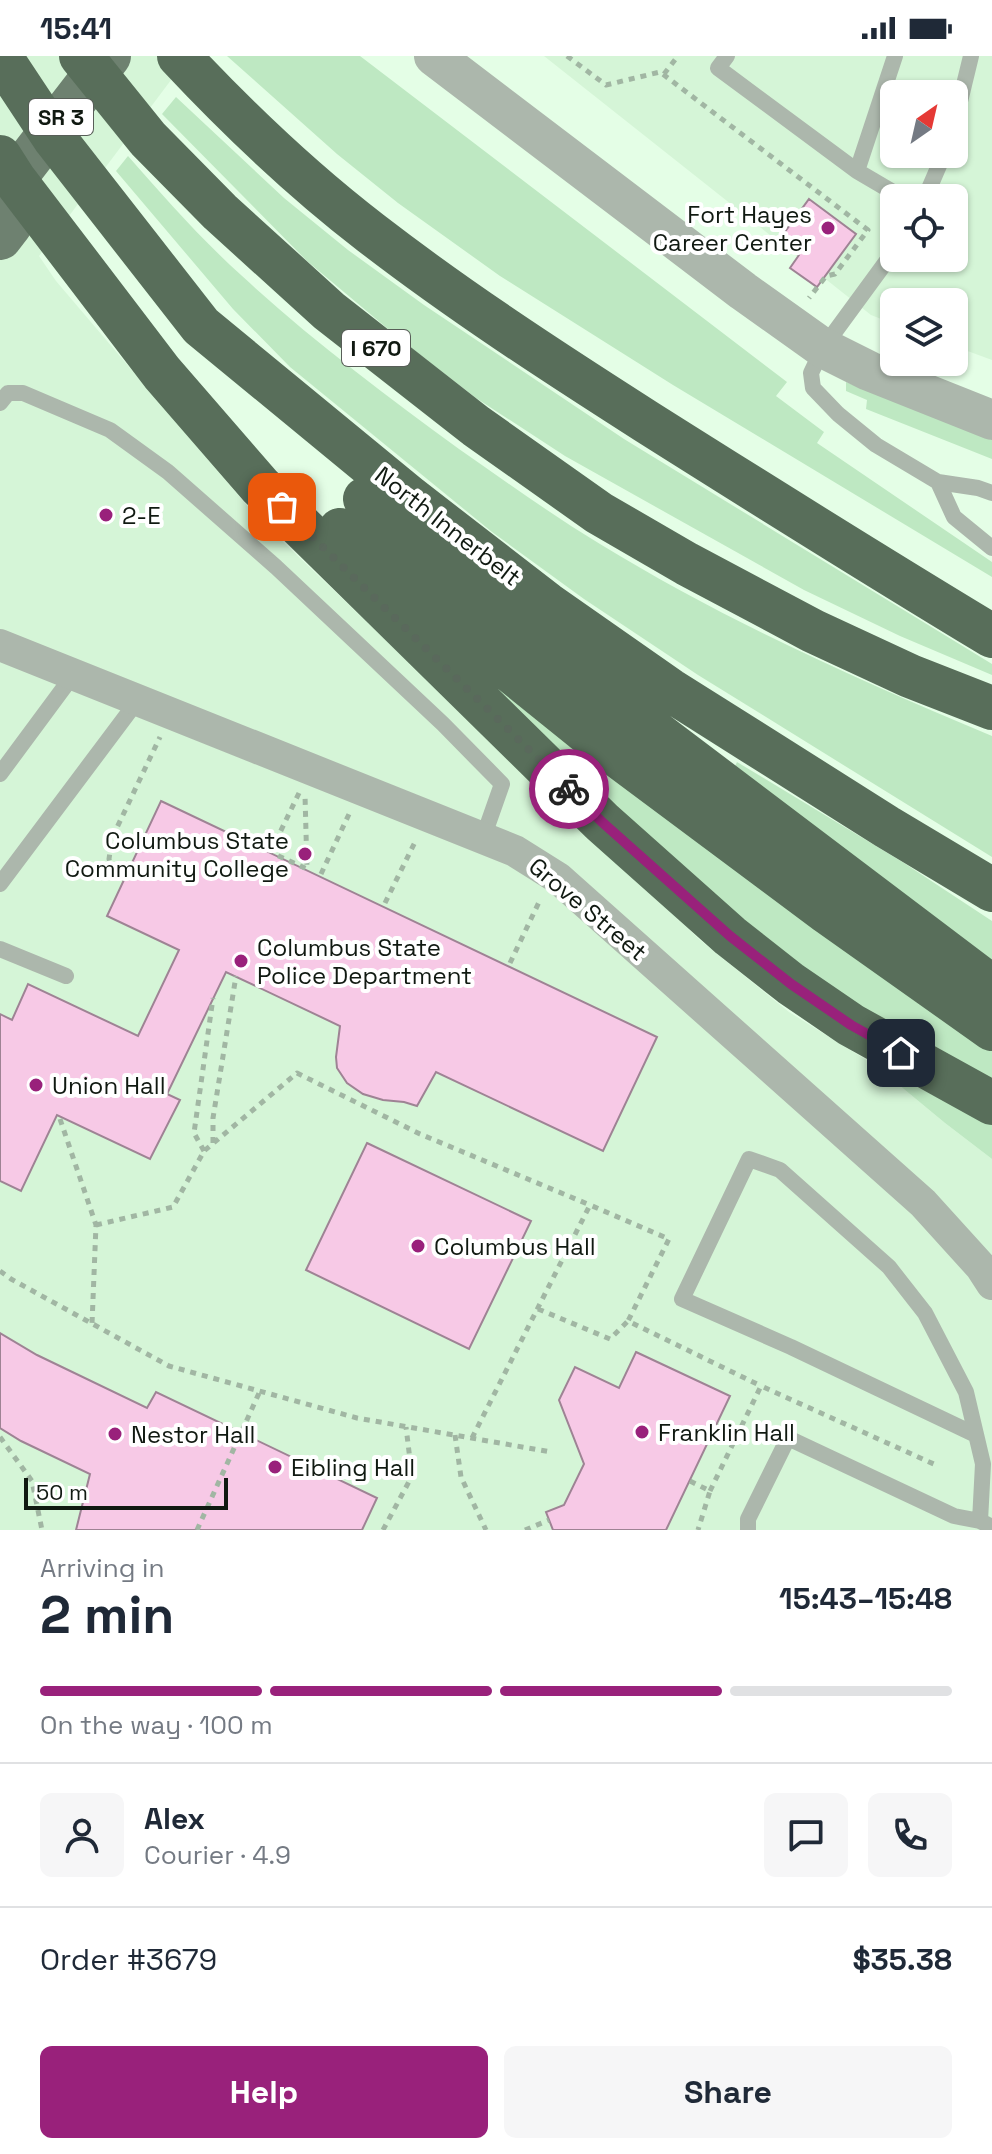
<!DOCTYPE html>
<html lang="en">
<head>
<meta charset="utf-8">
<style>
	body { margin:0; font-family:"Space Grotesk",sans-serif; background:#f6f6f7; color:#1f2937; height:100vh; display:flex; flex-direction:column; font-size:30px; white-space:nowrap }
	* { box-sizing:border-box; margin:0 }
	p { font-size:26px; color:#747a83 }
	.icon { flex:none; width:44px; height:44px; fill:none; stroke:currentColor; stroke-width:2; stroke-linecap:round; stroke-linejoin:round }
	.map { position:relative; height:1474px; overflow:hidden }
	.panel { display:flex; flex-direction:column; background:#fff; flex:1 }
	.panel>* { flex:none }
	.needle { width:52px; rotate:34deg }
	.controls { position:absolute; left:880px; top:24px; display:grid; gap:16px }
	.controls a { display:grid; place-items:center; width:88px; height:88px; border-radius:12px; background:#fff; box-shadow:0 2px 6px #0004; font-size:40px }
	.scale { position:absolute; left:24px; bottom:20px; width:204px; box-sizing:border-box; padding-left:8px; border:4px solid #101911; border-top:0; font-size:22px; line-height:28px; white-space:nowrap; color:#101911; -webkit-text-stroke:6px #fff; paint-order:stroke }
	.pin { position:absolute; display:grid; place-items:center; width:68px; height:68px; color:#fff; margin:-34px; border-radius:16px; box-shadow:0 4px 12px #0006 }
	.courier { position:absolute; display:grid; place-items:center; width:80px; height:80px; margin:-40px; border:6px solid #99217b; border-radius:50%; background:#fff; color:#222; box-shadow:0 2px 10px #0007 }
	.head em { font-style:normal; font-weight:700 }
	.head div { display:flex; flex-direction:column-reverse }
	.head { display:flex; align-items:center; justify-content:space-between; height:136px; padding:0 40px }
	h1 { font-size:52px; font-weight:700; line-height:60px }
	.bar { display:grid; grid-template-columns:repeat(4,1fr); gap:12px 8px; align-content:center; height:96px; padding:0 40px }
	.bar i { height:10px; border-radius:6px; background:#e0e1e3 }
	.bar .on { background:#99217b }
	.bar p { grid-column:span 4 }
	.line { display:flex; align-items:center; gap:20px; padding:0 40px; border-top:2px solid #e0e1e3 }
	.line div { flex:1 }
	.round { display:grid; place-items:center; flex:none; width:84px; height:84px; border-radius:12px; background:#f6f6f7 }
	.primary-button { display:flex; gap:16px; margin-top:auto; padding:16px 40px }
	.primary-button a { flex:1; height:92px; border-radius:12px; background:#99217b; color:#fff; font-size:32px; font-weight:700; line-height:92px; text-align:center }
	.primary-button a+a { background:#f6f6f7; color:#1f2937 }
	.status { display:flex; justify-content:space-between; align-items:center; height:56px; padding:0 40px; background:#fff; direction:ltr }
	.status svg { height:22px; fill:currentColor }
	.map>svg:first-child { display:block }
	.built { fill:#d5f5d7; fill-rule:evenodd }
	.green { fill:#bee8c2 }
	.building { fill:#f7c9e6; stroke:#9e8394; stroke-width:2 }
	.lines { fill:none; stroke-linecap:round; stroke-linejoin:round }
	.path { stroke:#a1b6a3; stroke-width:5; stroke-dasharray:6 6; stroke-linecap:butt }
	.service { stroke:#acb7ac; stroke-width:16 }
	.minor { stroke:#acb7ac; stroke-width:32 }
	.tertiary { stroke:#acb7ac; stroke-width:40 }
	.primary { stroke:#6e8170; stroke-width:44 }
	.motorway { stroke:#586e5a; stroke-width:44 }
	.done { stroke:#5a695c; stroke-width:8; stroke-dasharray:0 14.4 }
	.route { stroke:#99217b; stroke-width:10 }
	.poi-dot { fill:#99217b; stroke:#fff; stroke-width:3 }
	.labels { text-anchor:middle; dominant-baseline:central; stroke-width:8; stroke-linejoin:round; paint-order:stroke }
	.shield { fill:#fff; stroke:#585e58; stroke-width:2 }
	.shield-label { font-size:22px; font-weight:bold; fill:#101911 }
	.poi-label { font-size:24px; fill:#101911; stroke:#fff; text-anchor:start }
	.street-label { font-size:24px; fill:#101911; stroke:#fff }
</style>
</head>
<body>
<div class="status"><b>15:41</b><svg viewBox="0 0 49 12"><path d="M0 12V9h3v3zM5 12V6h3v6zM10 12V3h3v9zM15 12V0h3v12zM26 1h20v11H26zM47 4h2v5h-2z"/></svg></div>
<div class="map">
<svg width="992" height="1474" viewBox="0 0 992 1474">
	<rect width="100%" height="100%" fill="#e4fee6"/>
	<path class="built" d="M0 0H189L39 200 56 225 256 460 700 884 789 956 876 1010 945 1067 992 1103V1474H0Z
		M544 0H992V304L954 290V246H894V268L871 259ZM894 38H954V98H894ZM894 142H954V202H894Z"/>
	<path class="green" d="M227 0H360L787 326 776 340 824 376 817 387 992 506V521L673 329 500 220 398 147 337 98Z
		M176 41 284 142 348 194 424 249 624 383 992 608V619L900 580 804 534 565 400 476 342 400 283 307 205 162 58Z
		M128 100C164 141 201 183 241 219 309 282 384 338 459 393 505 425 552 459 600 488 724 564 858 624 992 680V801L698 619 584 543 492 476 290 311 233 253 116 115Z
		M846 326 992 384V403L866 353 867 344 846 335Z
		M486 621 783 850 992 995V1027L883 973 758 884 482 624Z
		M737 706 904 807 992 865V910L734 712Z
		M876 1010 992 1069V1103L945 1067Z"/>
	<path class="building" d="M809 143 856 178 817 231 790 212 799 199 779 184Z
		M161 745 657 981 603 1095 436 1016 417 1050 404 1046 383 1044 363 1038 347 1027 337 1012 336 1001 340 970 226 916 167 1038 180 1044 150 1103 57 1059 21 1135 0 1125V958L12 964 28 928 138 980 179 894 107 860Z
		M367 1087 531 1165 469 1293 306 1214Z
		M0 1277 37 1299 147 1352 156 1336 377 1442 362 1474H76L90 1418 21 1385 0 1372Z
		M636 1296 730 1340 666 1474H553L546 1456 564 1449 584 1408 559 1344 575 1311 619 1332Z"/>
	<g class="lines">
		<path class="path" d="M567 0 606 29 660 16 868 174 835 218 826 220 809 242
			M664 18 678 0
			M299 737 272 793 274 798 307 813 305 739
			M113 816 109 803 112 782 160 681
			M321 818 350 756
			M385 847 415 786
			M510 907 540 844
			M60 1063 96 1169 92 1268
			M213 1087V1062L236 920
			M204 1095 194 1077 213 942
			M96 1169 173 1151 204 1095 297 1017 420 1078 590 1149
			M0 1215 11 1223 169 1310 357 1362 551 1396
			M538 1253 610 1283 628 1265
			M455 1379 461 1421 486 1474
			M0 1381 32 1425 42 1474
			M472 1382 590 1149 669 1183 628 1265 761 1330
			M690 1425 710 1435 698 1474
			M710 1435 761 1330 936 1409
			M197 1474 260 1335
			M383 1474 412 1420 406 1371
			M525 1474 549 1464"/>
		<path class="service" d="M727 0 718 12 857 115 895 0
			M954 70 971 0
			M857 115 903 142
			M925 142 944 98
			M894 195 823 292 811 317 813 332 838 358 876 389 938 426 978 432 992 437
			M0 347 8 337H23L110 374 168 416 276 511 443 668 502 728 483 782
			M938 426 954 461 992 492
			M0 718 74 618
			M0 828 138 644
			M0 893 66 920
			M976 1379 791 1291 682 1243 749 1103 780 1114 889 1211 925 1257 966 1336 983 1408 980 1465 992 1471
			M748 1474V1463L788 1382 954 1460 980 1465"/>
		<path class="minor" d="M0 589 515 795 558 822 923 1147 981 1211 992 1228"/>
		<path class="tertiary" d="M434 0 743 235 823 292 869 315 992 364"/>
		<path class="primary" d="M0 129 14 123 109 0
			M0 182 10 169 14 123"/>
		<path class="motorway" d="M0 0 55 83 201 270 410 442 547 548 670 634 887 771 992 834
			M81 0 148 83 220 156 329 255 476 370 599 457 687 508 813 575 910 620 992 652
			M179 0C238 63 302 124 371 177 459 245 553 306 647 366 761 438 876 510 992 580
			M0 101 14 123 162 317 260 430 602 766 730 880 791 928 851 969 992 1047
			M365 443 429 497 635 661 992 931
			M340 474 501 607 599 686 827 856 992 973"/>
	</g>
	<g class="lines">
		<path class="done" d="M282 451 569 733"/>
		<path class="route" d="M569 733 602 766 730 880 791 928 851 969 901 997"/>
	</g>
	<g class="poi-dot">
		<circle cx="828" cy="172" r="8"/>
		<circle cx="106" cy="459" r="8"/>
		<circle cx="305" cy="798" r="8"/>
		<circle cx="241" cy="905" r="8"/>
		<circle cx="36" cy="1029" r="8"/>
		<circle cx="418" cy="1190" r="8"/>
		<circle cx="642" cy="1376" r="8"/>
		<circle cx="115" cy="1378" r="8"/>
		<circle cx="275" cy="1411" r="8"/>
	</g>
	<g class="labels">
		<g class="shield">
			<rect x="29" y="43" width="64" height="36" rx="6"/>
			<rect x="342" y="274" width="68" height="36" rx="6"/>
		</g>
		<g class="shield-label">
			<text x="61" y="61">SR 3</text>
			<text x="376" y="292">I 670</text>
		</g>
		<g class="poi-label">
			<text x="812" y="158" text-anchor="end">Fort Hayes<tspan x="812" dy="28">Career Center</tspan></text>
			<text x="122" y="459">2-E</text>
			<text x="289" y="784" text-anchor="end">Columbus State<tspan x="289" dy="28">Community College</tspan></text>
			<text x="257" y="891">Columbus State<tspan x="257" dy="28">Police Department</tspan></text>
			<text x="52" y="1029">Union Hall</text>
			<text x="434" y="1190">Columbus Hall</text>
			<text x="658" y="1376">Franklin Hall</text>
			<text x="131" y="1378">Nestor Hall</text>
			<text x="291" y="1411">Eibling Hall</text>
		</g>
		<g class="street-label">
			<text transform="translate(448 470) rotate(38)">North Innerbelt</text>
			<text transform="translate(588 853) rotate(40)">Grove Street</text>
		</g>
	</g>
</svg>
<div class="controls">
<a><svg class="needle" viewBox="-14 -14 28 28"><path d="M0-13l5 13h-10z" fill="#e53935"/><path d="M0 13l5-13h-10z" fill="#747a83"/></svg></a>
<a><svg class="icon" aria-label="locate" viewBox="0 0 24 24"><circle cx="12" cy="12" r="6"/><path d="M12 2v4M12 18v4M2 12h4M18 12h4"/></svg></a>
<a><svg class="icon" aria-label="layers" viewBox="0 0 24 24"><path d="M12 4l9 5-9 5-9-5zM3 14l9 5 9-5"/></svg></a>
</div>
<div class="scale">50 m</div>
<div class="pin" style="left:282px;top:451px;background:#ea580c"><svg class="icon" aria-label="bag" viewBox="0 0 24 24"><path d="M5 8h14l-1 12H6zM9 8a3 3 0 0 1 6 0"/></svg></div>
<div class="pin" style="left:901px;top:997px;background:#1f2937"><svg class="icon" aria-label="home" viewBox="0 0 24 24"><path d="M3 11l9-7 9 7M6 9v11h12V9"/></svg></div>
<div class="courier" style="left:569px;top:733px"><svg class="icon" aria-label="bike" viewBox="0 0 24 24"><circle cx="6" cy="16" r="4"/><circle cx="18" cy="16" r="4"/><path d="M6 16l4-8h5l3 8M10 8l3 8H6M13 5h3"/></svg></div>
</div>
<section class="panel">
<div class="head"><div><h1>2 min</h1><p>Arriving in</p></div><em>15:43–15:48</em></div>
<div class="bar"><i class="on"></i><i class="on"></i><i class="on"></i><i></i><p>On the way · 100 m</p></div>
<div class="line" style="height:144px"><a class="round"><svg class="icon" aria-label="person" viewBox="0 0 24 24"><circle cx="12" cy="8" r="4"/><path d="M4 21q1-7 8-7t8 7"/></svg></a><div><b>Alex</b><p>Courier · 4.9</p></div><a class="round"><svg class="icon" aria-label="chat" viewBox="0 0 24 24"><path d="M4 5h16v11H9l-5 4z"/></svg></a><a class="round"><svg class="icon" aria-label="phone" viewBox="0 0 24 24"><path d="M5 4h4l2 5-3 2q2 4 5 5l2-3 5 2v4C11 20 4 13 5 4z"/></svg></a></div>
<div class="line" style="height:104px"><div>Order #3679</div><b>$35.38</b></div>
<div class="primary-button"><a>Help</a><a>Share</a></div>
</section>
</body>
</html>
